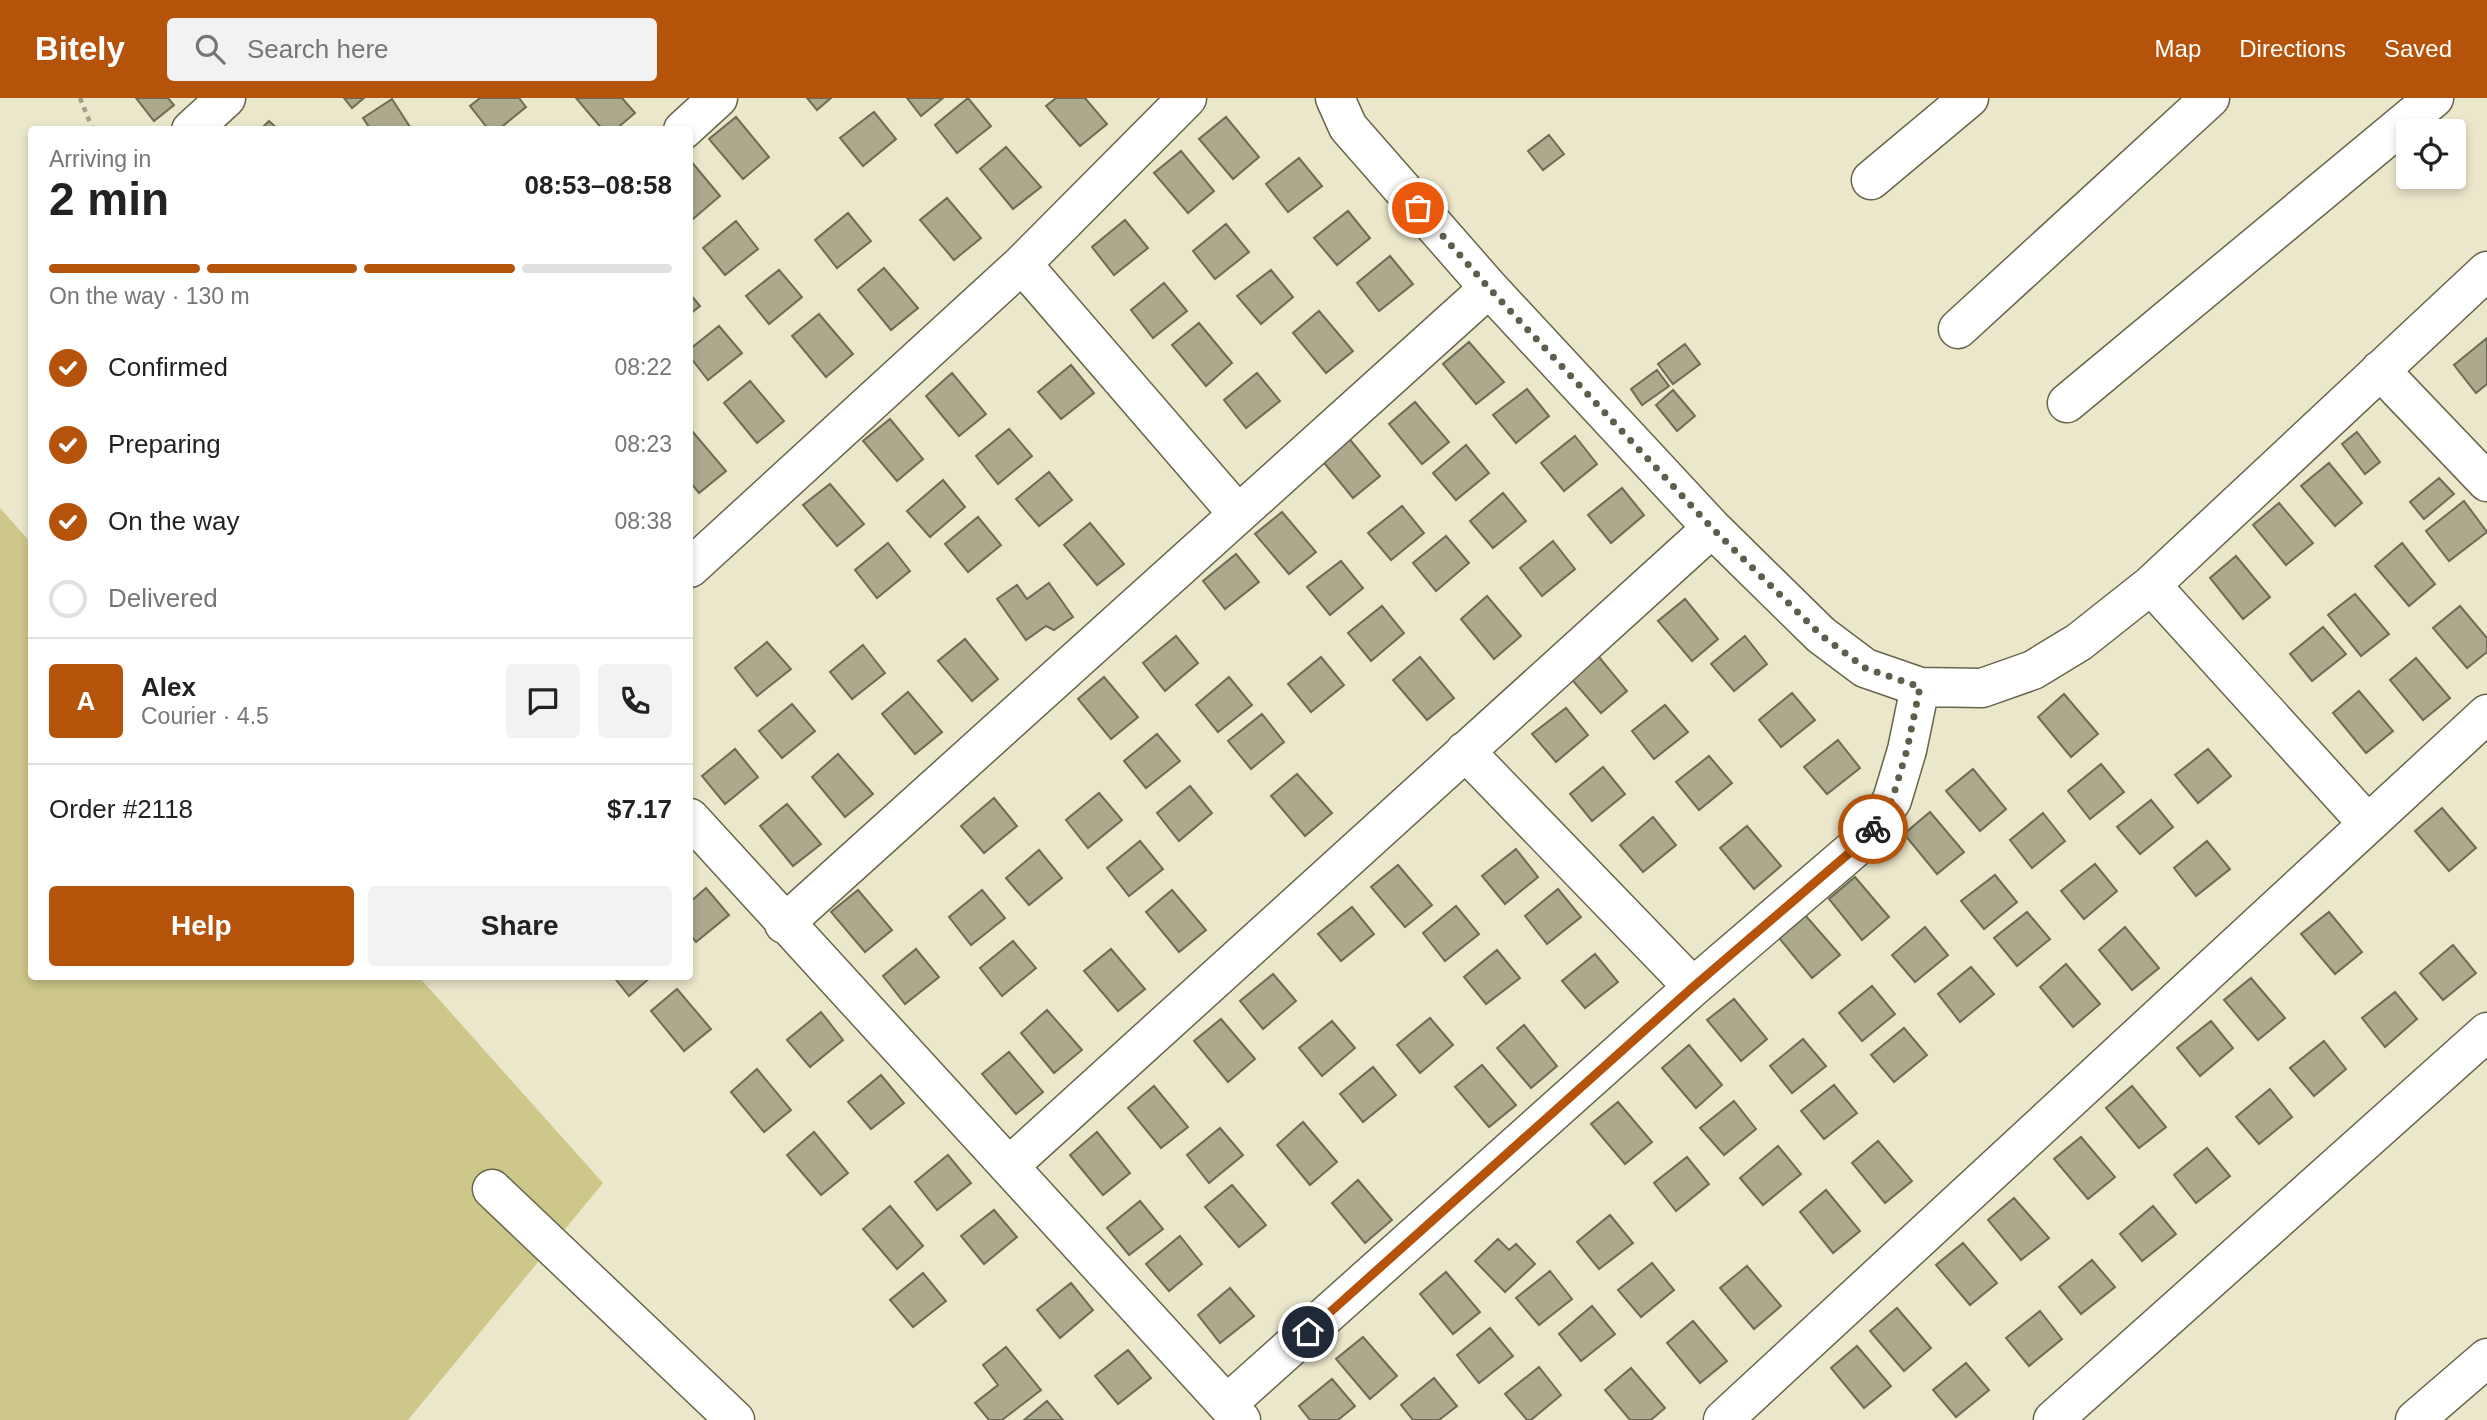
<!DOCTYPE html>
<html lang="en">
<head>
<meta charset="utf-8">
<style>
	body { margin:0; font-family:Helvetica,sans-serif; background:#f2f2f2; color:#222; height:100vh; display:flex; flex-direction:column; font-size:26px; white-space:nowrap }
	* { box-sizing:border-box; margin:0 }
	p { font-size:23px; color:#767676 }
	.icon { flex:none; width:38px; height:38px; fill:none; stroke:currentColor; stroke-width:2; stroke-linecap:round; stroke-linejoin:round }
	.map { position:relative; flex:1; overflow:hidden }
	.side { position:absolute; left:28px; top:28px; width:665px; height:854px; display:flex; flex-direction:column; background:#fff; border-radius:7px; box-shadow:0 4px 10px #0003 }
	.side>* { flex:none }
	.buttons { position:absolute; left:2396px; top:21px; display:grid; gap:14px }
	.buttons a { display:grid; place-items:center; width:70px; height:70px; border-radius:7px; background:#fff; box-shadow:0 4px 10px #0003; font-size:35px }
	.pin { position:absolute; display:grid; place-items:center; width:60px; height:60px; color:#fff; margin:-30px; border:4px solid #fff; border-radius:50%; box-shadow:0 2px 7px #0007 }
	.courier { position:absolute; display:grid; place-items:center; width:70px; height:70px; margin:-35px; border:5px solid #b45309; border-radius:50%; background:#fff; color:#222; box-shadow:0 2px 9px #0007 }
	.overview em { font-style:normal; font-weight:700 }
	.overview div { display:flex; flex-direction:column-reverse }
	.overview { display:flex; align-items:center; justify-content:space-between; height:119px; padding:0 21px }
	h1 { font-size:46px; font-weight:700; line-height:52px }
	.bar { display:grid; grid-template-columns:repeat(4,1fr); gap:10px 7px; align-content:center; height:84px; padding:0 21px }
	.bar i { height:9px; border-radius:5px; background:#e0e0e0 }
	.bar .active { background:#b45309 }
	.bar p { grid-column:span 4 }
	.line { display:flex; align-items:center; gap:18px; padding:0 21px; border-top:2px solid #e0e0e0 }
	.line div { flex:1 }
	.round { display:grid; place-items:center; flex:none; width:74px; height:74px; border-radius:7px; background:#f2f2f2 }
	ol { padding:0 21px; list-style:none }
	li { display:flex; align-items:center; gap:21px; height:77px }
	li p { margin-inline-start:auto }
	li .icon { padding:7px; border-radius:50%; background:#b45309; color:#fff; stroke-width:4 }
	li:last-child { color:#767676 }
	li i { width:38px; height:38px; border:4px solid #e0e0e0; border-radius:50% }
	.action { display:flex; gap:14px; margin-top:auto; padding:14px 21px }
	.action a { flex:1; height:80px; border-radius:7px; background:#b45309; color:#fff; font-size:28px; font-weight:700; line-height:80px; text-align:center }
	.action a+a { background:#f2f2f2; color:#222 }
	header { display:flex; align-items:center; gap:42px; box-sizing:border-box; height:98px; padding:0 35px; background:#b45309; color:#fff }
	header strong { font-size:33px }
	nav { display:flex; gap:38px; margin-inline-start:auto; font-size:24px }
	.search { width:490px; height:63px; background:#f2f2f2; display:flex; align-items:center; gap:18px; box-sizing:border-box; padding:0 24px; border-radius:7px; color:#767676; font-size:26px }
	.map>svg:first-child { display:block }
	.green { fill:#cdc789 }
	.building { fill:#aca98d; stroke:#6e6c52; stroke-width:2 }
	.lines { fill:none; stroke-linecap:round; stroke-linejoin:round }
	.minor-casing { stroke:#67654b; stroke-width:41 }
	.path { stroke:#a19f88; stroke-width:4.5; stroke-dasharray:5 5; stroke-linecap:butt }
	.minor { stroke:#fff; stroke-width:38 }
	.done { stroke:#5f5d4c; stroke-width:7; stroke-dasharray:0 12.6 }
	.route { stroke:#b45309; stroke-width:9 }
</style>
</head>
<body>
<header>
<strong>Bitely</strong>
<div class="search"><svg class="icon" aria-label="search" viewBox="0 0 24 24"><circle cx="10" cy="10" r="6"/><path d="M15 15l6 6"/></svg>Search here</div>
<nav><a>Map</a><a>Directions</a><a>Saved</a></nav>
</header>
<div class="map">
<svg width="2487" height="1322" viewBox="0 0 2487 1322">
	<rect width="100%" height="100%" fill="#eae7ca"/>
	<path class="green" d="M0 410 31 445 32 878 419 879 603 1085 408 1322H0Z"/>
	<path class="building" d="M136 0H168L174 7 154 23Z
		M344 0H364L352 10Z
		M480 0H519L526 9 498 32H489L470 8Z
		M576 0H622L635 15 615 32H603Z
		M807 0H831L817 12Z
		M907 0H943L921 18Z
		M968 0 991 28 957 55 935 27Z
		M1056 0H1085L1107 26 1080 48 1046 8Z
		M392 1 412 32H371L363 20Z
		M874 14 896 41 863 68 840 40Z
		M736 19 769 59 743 81 709 41Z
		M1226 19 1259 59 1233 81 1199 41Z
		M269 23 279 32H260Z
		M1549 37 1564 56 1543 72 1528 53Z
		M1006 49 1041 89 1013 111 980 71Z
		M1181 53 1214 93 1188 115 1154 75Z
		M1299 60 1322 88 1288 114 1266 86Z
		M690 62 720 98 693 121 690 116Z
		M947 100 981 140 954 162 920 122Z
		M1348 113 1370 140 1337 167 1314 140Z
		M848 115 871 143 837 170 815 142Z
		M1125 122 1148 150 1114 177 1092 149Z
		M736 123 758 151 725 177 703 150Z
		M1226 126 1249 154 1215 181 1193 153Z
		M1390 158 1413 186 1379 213 1357 185Z
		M884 170 918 210 891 232 858 192Z
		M779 172 802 199 769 226 746 198Z
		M1271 172 1293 199 1261 226 1237 198Z
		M1164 185 1187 213 1153 240 1131 212Z
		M690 196 700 208 690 216Z
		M1319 213 1353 253 1326 275 1293 235Z
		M819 216 853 256 826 279 792 238Z
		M1199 225 1232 265 1206 288 1172 247Z
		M719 228 742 255 708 282 690 259V251Z
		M2487 240V286L2476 295 2454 267Z
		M1469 244 1504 284 1476 306 1443 266Z
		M1685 246 1700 266 1673 286 1658 266Z
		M1071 267 1094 295 1061 321 1038 294Z
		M1657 272 1669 288 1642 307 1631 291Z
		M952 275 986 316 959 338 926 298Z
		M1257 275 1280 303 1246 330 1224 302Z
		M750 283 784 323 757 345 724 305Z
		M1527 291 1549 318 1516 345 1493 317Z
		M1673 292 1695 318 1677 333 1656 307Z
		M1415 304 1449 344 1422 366 1389 326Z
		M890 321 923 361 897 383 863 343Z
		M1009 331 1032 358 998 386 976 358Z
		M692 333 726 373 699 395 690 384V335Z
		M2357 334 2380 364 2365 376 2342 346Z
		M1347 338 1380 378 1353 400 1320 360Z
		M1575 338 1597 366 1564 393 1541 365Z
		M1466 347 1489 375 1456 402 1433 375Z
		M2329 365 2362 405 2335 428 2301 388Z
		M1049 374 1072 402 1039 428 1016 401Z
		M2439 380 2454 396 2424 421 2410 404Z
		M943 382 965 409 930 439 907 413Z
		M830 386 864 426 837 448 803 407Z
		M1622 390 1644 417 1611 445 1588 417Z
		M1503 395 1526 423 1493 450 1470 423Z
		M2464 403 2487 434 2449 463 2426 433Z
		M2279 405 2313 445 2286 467 2253 427Z
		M1402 408 1424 435 1391 462 1368 435Z
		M1282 414 1316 454 1289 476 1255 436Z
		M978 419 1001 447 968 474 945 446Z
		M1090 425 1124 466 1097 487 1064 447Z
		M1446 438 1469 465 1436 493 1413 465Z
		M1553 443 1575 471 1542 498 1520 470Z
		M888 445 910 473 877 500 855 472Z
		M2402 445 2435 486 2409 508 2375 468Z
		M1236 456 1259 484 1225 511 1203 483Z
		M2236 458 2270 499 2243 521 2210 480Z
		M1341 463 1363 490 1330 517 1307 489Z
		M1049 485 1073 519 1054 532 1046 528 1026 542 997 501 1017 487 1027 501Z
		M2355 496 2389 536 2361 558 2328 517Z
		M1487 498 1521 538 1494 561 1461 521Z
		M1685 501 1718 541 1692 563 1658 523Z
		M1382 508 1404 535 1371 563 1348 535Z
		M2460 508 2487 540V554L2467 570 2433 530Z
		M2323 529 2346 556 2312 583 2290 556Z
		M1176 538 1198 565 1165 593 1143 565Z
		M1745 538 1767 566 1734 593 1711 566Z
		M965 541 998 581 972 603 938 563Z
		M767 544 791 571 757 598 735 570Z
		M863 547 885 575 852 601 830 574Z
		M1594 553 1627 593 1601 615 1566 575Z
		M1321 559 1344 587 1311 614 1288 586Z
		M1420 559 1454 600 1427 622 1393 582Z
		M2416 560 2450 600 2423 622 2390 582Z
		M1104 579 1138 619 1111 641 1078 601Z
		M1229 579 1252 607 1218 634 1196 607Z
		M2359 593 2393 633 2366 655 2333 615Z
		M908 594 942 634 915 656 882 616Z
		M1792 595 1815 622 1781 649 1759 622Z
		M2064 596 2098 636 2071 659 2038 619Z
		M792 606 815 633 782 660 759 633Z
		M1665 607 1688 634 1654 661 1632 633Z
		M1566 610 1588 637 1556 664 1532 636Z
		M1262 616 1284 644 1251 671 1228 643Z
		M1157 636 1180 663 1146 690 1124 663Z
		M1838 642 1860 670 1827 696 1804 669Z
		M735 651 758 679 725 706 702 678Z
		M2208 651 2231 678 2198 705 2175 677Z
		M838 656 873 696 845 719 812 679Z
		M1709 658 1732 685 1699 712 1676 684Z
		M2101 666 2124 694 2090 721 2068 693Z
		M1603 669 1625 696 1592 723 1570 696Z
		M1973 671 2006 711 1980 733 1946 693Z
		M1297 676 1332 715 1305 738 1271 698Z
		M1190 688 1212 715 1179 743 1157 715Z
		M1099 695 1122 722 1088 750 1066 722Z
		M994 700 1017 728 984 755 961 728Z
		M2151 702 2173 729 2140 756 2117 729Z
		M787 706 821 746 793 768 760 728Z
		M2442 710 2476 750 2449 773 2415 733Z
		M1930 714 1964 754 1937 776 1904 736Z
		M2043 715 2065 743 2032 770 2010 742Z
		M1653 719 1676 747 1643 774 1620 747Z
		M1747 728 1781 768 1754 791 1720 750Z
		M1140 743 1163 771 1129 798 1107 770Z
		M2207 743 2230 771 2196 798 2174 770Z
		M1516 751 1538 779 1505 806 1482 778Z
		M1039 752 1062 780 1029 807 1006 780Z
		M2095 766 2117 793 2084 821 2061 793Z
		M1398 767 1432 807 1405 829 1371 789Z
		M1995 777 2017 804 1984 831 1961 803Z
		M1855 779 1889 819 1862 842 1829 801Z
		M706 790 729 817 696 844 690 836V804Z
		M1558 791 1581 819 1547 846 1525 818Z
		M858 792 892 832 865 854 831 814Z
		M982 792 1005 820 971 847 949 819Z
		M1172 792 1206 832 1179 854 1146 814Z
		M1456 808 1479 836 1445 863 1423 835Z
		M1352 809 1374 836 1341 863 1318 836Z
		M2027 814 2050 841 2017 868 1994 840Z
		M2329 814 2362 854 2335 876 2301 836Z
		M1805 817 1840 857 1812 880 1779 840Z
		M1925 829 1948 857 1915 884 1892 857Z
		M2125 829 2159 870 2132 892 2099 852Z
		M1013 843 1036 870 1002 898 980 870Z
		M2453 847 2476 875 2443 902 2420 875Z
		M916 851 939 879 905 906 883 878Z
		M1111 851 1145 891 1118 913 1084 873Z
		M1497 852 1520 880 1486 906 1464 879Z
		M1595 856 1618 884 1585 910 1562 883Z
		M2066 866 2100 906 2073 929 2040 889Z
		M1971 869 1994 896 1960 924 1938 896Z
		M1273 876 1296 903 1263 931 1240 903Z
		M613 878H652L629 898Z
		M2251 880 2285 920 2258 942 2224 902Z
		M1872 888 1895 916 1862 943 1839 915Z
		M677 891 711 931 684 953 651 913Z
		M2395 894 2417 921 2385 949 2362 920Z
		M1734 901 1767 941 1741 963 1707 922Z
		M1047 912 1082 952 1054 975 1021 935Z
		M821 914 843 942 810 969 787 942Z
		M1430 920 1453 947 1420 975 1397 947Z
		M1221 921 1255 961 1228 984 1194 943Z
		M1332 923 1355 950 1322 978 1299 950Z
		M2211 923 2233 950 2200 978 2177 950Z
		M1524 927 1557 968 1531 990 1497 950Z
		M1904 930 1927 957 1894 984 1871 957Z
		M1803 941 1826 968 1792 995 1770 968Z
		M2324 943 2346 971 2314 998 2290 970Z
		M1689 947 1722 987 1696 1010 1662 970Z
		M1009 954 1043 994 1016 1016 982 976Z
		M1482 967 1516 1007 1489 1029 1455 989Z
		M1373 969 1396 997 1363 1024 1340 996Z
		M757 971 791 1012 764 1034 731 994Z
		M881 977 904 1005 871 1031 848 1004Z
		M1834 987 1857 1015 1824 1041 1801 1013Z
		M1154 988 1188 1029 1161 1050 1128 1010Z
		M2132 988 2166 1029 2139 1050 2106 1010Z
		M2270 991 2292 1019 2259 1046 2236 1019Z
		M1734 1003 1756 1031 1724 1057 1700 1030Z
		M1618 1004 1652 1044 1625 1066 1591 1026Z
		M1303 1024 1337 1064 1310 1087 1277 1047Z
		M1220 1030 1243 1057 1209 1085 1187 1057Z
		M814 1034 848 1075 821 1097 787 1057Z
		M1097 1034 1130 1075 1103 1097 1070 1057Z
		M2081 1039 2115 1079 2088 1101 2054 1061Z
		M1878 1043 1912 1083 1885 1105 1852 1065Z
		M1778 1048 1801 1076 1763 1107 1740 1080Z
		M2207 1050 2230 1078 2196 1105 2174 1077Z
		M948 1057 971 1085 937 1112 915 1084Z
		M1687 1059 1709 1086 1676 1113 1654 1085Z
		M1358 1082 1392 1122 1365 1145 1332 1105Z
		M1232 1087 1266 1127 1239 1149 1205 1109Z
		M1826 1092 1860 1133 1833 1155 1800 1114Z
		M2014 1100 2049 1140 2021 1162 1988 1122Z
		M1140 1103 1163 1131 1129 1157 1107 1130Z
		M890 1108 923 1148 897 1171 863 1131Z
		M2153 1108 2176 1136 2142 1163 2120 1136Z
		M994 1112 1017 1139 984 1166 961 1138Z
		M1610 1117 1633 1145 1599 1171 1577 1144Z
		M1180 1138 1202 1166 1169 1193 1146 1166Z
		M1498 1141 1509 1152 1516 1146 1535 1166 1505 1194 1475 1163Z
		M1963 1145 1997 1185 1970 1207 1936 1167Z
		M2092 1162 2115 1189 2081 1216 2059 1189Z
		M1652 1165 1674 1192 1641 1219 1618 1192Z
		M1747 1168 1781 1208 1754 1231 1720 1190Z
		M1550 1173 1572 1201 1539 1227 1516 1200Z
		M1446 1174 1480 1214 1453 1236 1420 1196Z
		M923 1175 946 1203 913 1229 890 1202Z
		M1071 1185 1093 1212 1060 1240 1037 1212Z
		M1230 1190 1254 1218 1220 1245 1198 1217Z
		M1592 1208 1615 1236 1581 1263 1559 1236Z
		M1897 1210 1931 1250 1904 1273 1870 1233Z
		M2040 1213 2062 1241 2029 1268 2006 1240Z
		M1693 1223 1727 1263 1700 1285 1667 1245Z
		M1490 1230 1513 1258 1479 1285 1457 1257Z
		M1363 1239 1397 1278 1370 1301 1336 1261Z
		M1857 1248 1891 1288 1864 1310 1831 1270Z
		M1006 1249 1041 1292 1002 1322H989L975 1305 998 1287 983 1267Z
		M1128 1252 1151 1280 1118 1306 1095 1278Z
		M1966 1265 1989 1292 1956 1319 1933 1292Z
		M1539 1269 1561 1297 1531 1322H1527L1505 1296Z
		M1631 1270 1665 1310 1651 1322H1630L1605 1292Z
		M1434 1280 1457 1308 1439 1322H1413L1401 1307Z
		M1332 1281 1355 1308 1338 1322H1310L1299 1308Z
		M1047 1303 1063 1322H1024Z"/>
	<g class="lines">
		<g class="minor-casing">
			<path id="minor" d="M1335 0 1348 29 1489 190 1712 430 1821 537 1865 570 1920 589 1982 590 2033 572 2079 544 2151 487 2487 173
				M191 32 226 0
				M683 32 718 0
				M1871 82 1969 0
				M1022 166 1238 416
				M1958 231 2210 0
				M2380 272 2487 384
				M2067 305 2434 0
				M690 470 1022 166 1187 0
				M2151 487 2368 726
				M1465 653 1693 889
				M690 720 1241 1322
				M784 826 1489 190
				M1009 1068 1712 430
				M492 1091 735 1322
				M1227 1306 1693 889 1869 738 1892 702 1907 652 1920 589
				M1723 1322 2487 616
				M2053 1322 2487 934
				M2415 1322 2487 1260"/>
		</g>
		<path class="path" d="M80 0 93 32"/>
		<use href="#minor" class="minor"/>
	</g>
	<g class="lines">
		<path class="done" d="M1418 110 1489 190 1712 430 1821 537 1865 570 1920 589 1907 652 1892 702 1873 731"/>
		<path class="route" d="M1308 1234 1693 889 1869 738 1873 731"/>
	</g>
</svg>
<div class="buttons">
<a><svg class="icon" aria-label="locate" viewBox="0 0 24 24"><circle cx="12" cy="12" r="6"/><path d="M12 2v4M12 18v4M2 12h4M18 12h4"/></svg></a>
</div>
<div class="pin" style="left:1418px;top:110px;background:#ea580c"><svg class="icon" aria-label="bag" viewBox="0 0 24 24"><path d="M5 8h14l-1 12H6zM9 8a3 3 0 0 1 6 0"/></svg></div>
<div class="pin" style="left:1308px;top:1234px;background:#1f2937"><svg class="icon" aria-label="home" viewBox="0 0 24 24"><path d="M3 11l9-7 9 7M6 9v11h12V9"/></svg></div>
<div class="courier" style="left:1873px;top:731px"><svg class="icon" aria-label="bike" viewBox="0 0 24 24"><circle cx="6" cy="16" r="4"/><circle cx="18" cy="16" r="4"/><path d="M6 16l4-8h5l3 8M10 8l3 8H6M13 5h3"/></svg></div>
<section class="side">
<div class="overview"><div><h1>2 min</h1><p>Arriving in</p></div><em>08:53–08:58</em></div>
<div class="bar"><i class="active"></i><i class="active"></i><i class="active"></i><i></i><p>On the way · 130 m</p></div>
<ol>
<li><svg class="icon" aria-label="check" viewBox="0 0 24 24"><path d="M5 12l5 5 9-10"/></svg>Confirmed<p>08:22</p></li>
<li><svg class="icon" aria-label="check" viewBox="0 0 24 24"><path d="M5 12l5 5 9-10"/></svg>Preparing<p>08:23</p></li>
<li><svg class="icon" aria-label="check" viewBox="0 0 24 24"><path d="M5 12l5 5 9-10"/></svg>On the way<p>08:38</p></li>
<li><i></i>Delivered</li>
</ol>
<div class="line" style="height:126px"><b class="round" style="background:#b45309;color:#fff">A</b><div><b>Alex</b><p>Courier · 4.5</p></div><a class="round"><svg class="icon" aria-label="chat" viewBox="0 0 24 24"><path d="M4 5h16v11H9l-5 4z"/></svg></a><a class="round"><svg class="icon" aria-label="phone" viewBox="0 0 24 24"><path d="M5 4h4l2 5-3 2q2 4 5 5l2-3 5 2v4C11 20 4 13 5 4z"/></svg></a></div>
<div class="line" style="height:91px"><div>Order #2118</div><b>$7.17</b></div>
<div class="action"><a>Help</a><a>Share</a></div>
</section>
</div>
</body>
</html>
